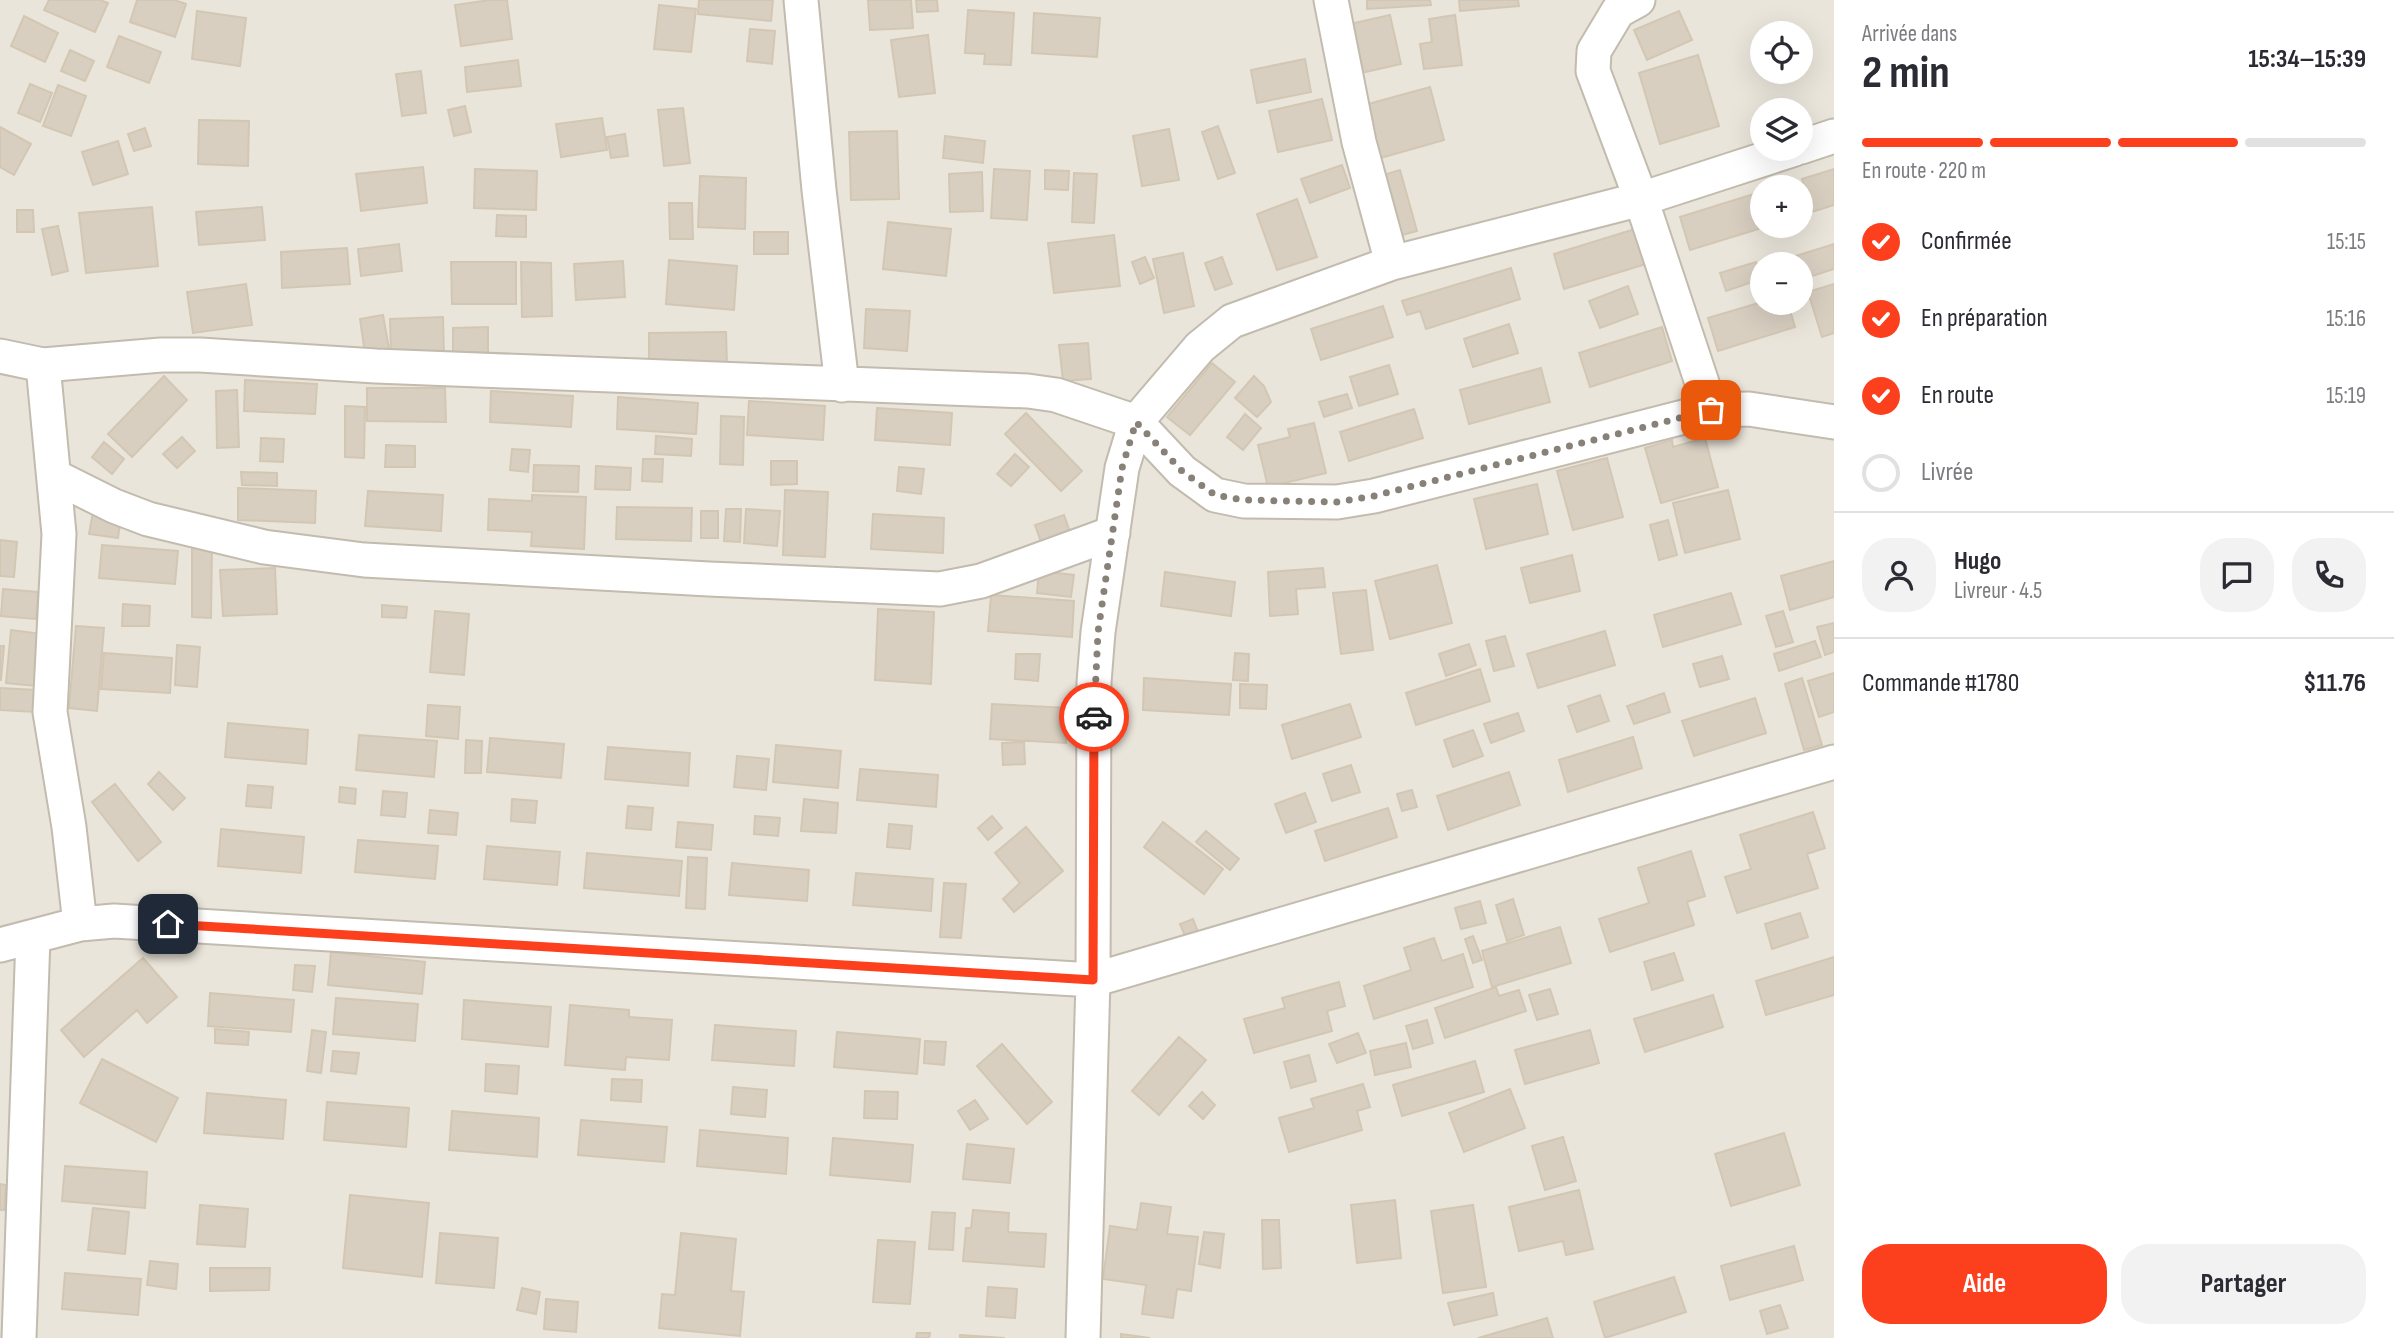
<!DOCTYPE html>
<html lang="fr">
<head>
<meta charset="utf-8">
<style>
	body { margin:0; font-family:"Sofia Sans Condensed",sans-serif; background:#f2f2f3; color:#2b2b33; height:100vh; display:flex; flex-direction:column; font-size:26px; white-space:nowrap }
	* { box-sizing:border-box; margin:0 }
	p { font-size:23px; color:#7c7c81 }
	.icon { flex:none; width:38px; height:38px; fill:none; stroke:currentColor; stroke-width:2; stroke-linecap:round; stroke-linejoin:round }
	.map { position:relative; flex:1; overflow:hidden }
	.sheet { display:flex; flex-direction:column; background:#fff; width:560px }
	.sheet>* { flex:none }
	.controls { position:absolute; left:1750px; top:21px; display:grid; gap:14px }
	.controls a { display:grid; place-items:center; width:63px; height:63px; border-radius:50%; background:#fff; box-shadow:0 7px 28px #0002; font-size:35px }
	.pin { position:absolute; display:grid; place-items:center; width:60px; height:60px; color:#fff; margin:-30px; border-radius:14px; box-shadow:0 4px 10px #0006 }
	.courier { position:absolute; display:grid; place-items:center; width:70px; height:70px; margin:-35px; border:5px solid #fc3f1d; border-radius:50%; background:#fff; color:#222; box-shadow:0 2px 9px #0007 }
	.head em { font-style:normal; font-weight:700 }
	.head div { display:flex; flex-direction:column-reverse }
	.head { display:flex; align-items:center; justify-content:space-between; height:119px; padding:0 28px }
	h1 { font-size:46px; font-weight:700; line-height:52px }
	.bar { display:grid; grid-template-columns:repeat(4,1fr); gap:10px 7px; align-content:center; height:84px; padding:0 28px }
	.bar i { height:9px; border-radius:5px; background:#e1e1e2 }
	.bar .selected { background:#fc3f1d }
	.bar p { grid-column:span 4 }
	.line { display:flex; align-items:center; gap:18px; padding:0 28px; border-top:2px solid #e1e1e2 }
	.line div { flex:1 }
	.round { display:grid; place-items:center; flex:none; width:74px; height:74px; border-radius:28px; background:#f2f2f3 }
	ol { padding:0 28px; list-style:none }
	li { display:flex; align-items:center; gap:21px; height:77px }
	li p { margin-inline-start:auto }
	li .icon { padding:7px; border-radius:50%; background:#fc3f1d; color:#fff; stroke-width:4 }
	li:last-child { color:#7c7c81 }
	li i { width:38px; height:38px; border:4px solid #e1e1e2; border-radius:50% }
	.button { display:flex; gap:14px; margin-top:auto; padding:14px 28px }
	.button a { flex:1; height:80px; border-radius:28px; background:#fc3f1d; color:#fff; font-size:28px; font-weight:700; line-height:80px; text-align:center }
	.button a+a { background:#f2f2f3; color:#2b2b33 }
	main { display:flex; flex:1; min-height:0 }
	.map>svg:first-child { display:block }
	.residential { fill:#eae5da; fill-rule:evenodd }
	.building { fill:#d8cfc1; stroke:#d3c7b4; stroke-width:2 }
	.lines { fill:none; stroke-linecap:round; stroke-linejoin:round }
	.minor-casing { stroke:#c2bbae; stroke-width:37 }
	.minor { stroke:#fff; stroke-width:33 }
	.done { stroke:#878178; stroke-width:7; stroke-dasharray:0 12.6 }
	.route { stroke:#fc3f1d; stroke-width:9 }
</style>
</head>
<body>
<main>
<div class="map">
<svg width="1834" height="1338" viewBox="0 0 1834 1338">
	<rect width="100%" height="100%" fill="#f6f3ec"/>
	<path class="residential" d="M0 0H1834V1338H0ZM1762 33H1801V72H1762ZM1762 110H1801V149H1762ZM1762 187H1801V226H1762ZM1762 264H1801V303H1762Z"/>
	<path class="building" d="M49 0H100L108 3 95 32 44 10Z
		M137 0H174L186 4 175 37 130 22Z
		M490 0H507L512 39 461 46 455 5Z
		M699 0H773L771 21 698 14Z
		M868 0H911L913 28 870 30Z
		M916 0H937L938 11 917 12Z
		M1367 0H1430L1431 5 1367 9Z
		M1459 0H1518L1519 6 1460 11Z
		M659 5 696 9 691 52 654 49Z
		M968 10 1014 13 1011 65 984 64 985 54 965 53Z
		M197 11 246 18 240 66 192 59Z
		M1679 11 1692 40 1647 60 1634 30Z
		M1034 13 1100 18 1097 57 1032 53Z
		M1390 15 1401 64 1352 75 1341 26Z
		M1455 15 1462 65 1424 69 1420 44 1432 42 1429 19Z
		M24 16 58 33 45 62 11 46Z
		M750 29 775 31 772 64 747 61Z
		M928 35 935 93 899 97 891 40Z
		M119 36 161 52 149 83 107 67Z
		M70 50 94 61 85 81 61 71Z
		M1698 55 1719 126 1660 144 1639 73Z
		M1305 59 1311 92 1257 103 1251 70Z
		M518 60 521 86 467 92 465 67Z
		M421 71 426 113 402 116 396 74Z
		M30 84 52 93 40 122 18 113Z
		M58 85 86 96 71 136 43 126Z
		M1430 87 1444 140 1377 159 1361 106Z
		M1322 99 1332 140 1278 152 1269 111Z
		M465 106 471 132 454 136 448 110Z
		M683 108 690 163 664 166 658 110Z
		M602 118 607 150 561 157 556 124Z
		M199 120 249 121 248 166 198 164Z
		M1218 126 1235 173 1218 179 1202 132Z
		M0 127 31 144 14 175 0 167Z
		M145 128 151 146 134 151 128 134Z
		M1169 129 1179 180 1142 186 1133 136Z
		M897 131 899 199 851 200 849 132Z
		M625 134 628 156 611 158 607 137Z
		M945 136 985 141 983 163 943 158Z
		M118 141 128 174 93 185 82 152Z
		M1342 165 1350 188 1310 203 1301 179Z
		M423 167 427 203 361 211 356 174Z
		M475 169 537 171 536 210 474 208Z
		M994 169 1030 171 1027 220 991 218Z
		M1834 169V205L1812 212 1802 179Z
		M1045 170 1069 171 1068 190 1045 189Z
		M1400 170 1417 231 1391 238 1374 178Z
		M982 172 983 211 950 212 949 174Z
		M1074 173 1097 174 1094 223 1072 222Z
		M700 176 746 178 745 229 698 227Z
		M1760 192 1762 201V226H1768L1690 250 1680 217Z
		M1297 199 1317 257 1277 270 1257 214Z
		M669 203H692L693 239H670Z
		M152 207 158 266 86 273 79 213Z
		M262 207 265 240 199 245 196 212Z
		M17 210H33L34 232H17Z
		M497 215 526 216V237L496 236Z
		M888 222 951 229 946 276 883 269Z
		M58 226 68 271 52 275 42 229Z
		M1635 229 1646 264 1564 289 1554 254Z
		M754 232H788V254H754Z
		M1114 235 1120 286 1054 293 1048 243Z
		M399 244 402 271 361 276 358 249Z
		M1834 244V269L1803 279 1801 264H1799L1796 256Z
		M347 248 350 284 282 288 281 252Z
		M1183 253 1194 306 1164 313 1153 259Z
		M1145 257 1154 278 1140 284 1132 262Z
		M1222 257 1232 284 1215 290 1205 263Z
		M669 260 737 266 734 310 666 304Z
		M623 261 625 297 576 300 574 264Z
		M451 262H516V304H452Z
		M521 262 551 263 552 316 522 317Z
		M1756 262 1761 279 1726 291 1720 273Z
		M1511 268 1520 299 1426 329 1420 311 1407 315 1402 301Z
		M246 284 252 325 193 333 187 292Z
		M1834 284V333L1822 337 1808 292Z
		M1628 286 1638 314 1600 328 1589 301Z
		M1762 302 1788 303 1795 327 1718 351 1708 318Z
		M1383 306 1393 337 1321 360 1311 329Z
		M866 309 910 311 907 351 864 348Z
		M383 315 389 349 365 353 360 319Z
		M443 317 444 356 391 357 390 319Z
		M1509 324 1518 353 1473 367 1464 339Z
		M488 327V353L453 354V328Z
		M1662 327 1672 361 1590 387 1579 353Z
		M726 332 727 366H649V333Z
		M1088 343 1091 379 1063 381 1059 345Z
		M1212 363 1235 382 1190 435 1167 417Z
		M1389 365 1398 394 1359 406 1350 377Z
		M1541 368 1550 402 1469 424 1460 390Z
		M164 376 187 400 132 457 108 434Z
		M1254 376 1264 386 1271 402 1257 417 1235 398Z
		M245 380 317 384 315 414 244 411Z
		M367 388H445L446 422 367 421Z
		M237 390 239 447 217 448 216 391Z
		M491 391 573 396 571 427 490 422Z
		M1347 394 1352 408 1324 417 1319 402Z
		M618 397 698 403 696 434 617 429Z
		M749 401 825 406 823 440 747 435Z
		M345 406 365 407 364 458 345 457Z
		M877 408 952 413 950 445 875 440Z
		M1414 409 1423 438 1349 461 1340 432Z
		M1026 413 1082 471 1061 491 1005 434Z
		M1245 414 1261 428 1243 450 1227 437Z
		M721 416 744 417 743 465 720 464Z
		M1314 423 1326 473 1268 487 1258 445 1290 437 1288 429Z
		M656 436 692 439 691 456 655 454Z
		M182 437 195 451 177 468 163 454Z
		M261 438 284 439 283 462 260 461Z
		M1705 438 1718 487 1661 503 1645 448 1672 440 1673 447Z
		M104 442 124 459 112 474 92 457Z
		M386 445 415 446V467H385Z
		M512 449 530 450 528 472 510 470Z
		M1015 454 1029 467 1011 486 997 474Z
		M1607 458 1623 517 1573 530 1557 471Z
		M643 459H663L662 482 642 481Z
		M771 461H797V484L771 485Z
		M534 465 579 466 578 492 533 491Z
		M596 466 631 468 630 490 595 489Z
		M899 467 924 469 921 494 897 491Z
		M241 472 277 473V486L242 485Z
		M1537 484 1548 534 1486 549 1474 499Z
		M238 488 316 491 315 523 238 520Z
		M785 490 828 492 825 557 783 555Z
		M1728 490 1740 539 1685 553 1673 503Z
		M368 491 443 495 441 531 365 526Z
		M532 495 586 497 584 549 531 546 532 532 488 530 489 499 532 501Z
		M617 507 692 508 691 541 616 539Z
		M726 509H741L740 542 724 541Z
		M746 509 780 511 777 546 744 543Z
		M701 511H718V538H701Z
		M93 512 121 516 118 538 89 534Z
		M873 514 944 518 943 553 871 549Z
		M1064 515 1070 532 1041 542 1035 525Z
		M1668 520 1677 555 1659 560 1650 525Z
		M0 540 17 542 14 577 0 576Z
		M102 545 178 551 175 584 99 578Z
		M192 546H212L211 618 192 617Z
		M1572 555 1580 591 1530 603 1521 568Z
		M1834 561V597L1790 610 1781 576Z
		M1437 565 1452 623 1390 639 1375 581Z
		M275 568 277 614 223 616 220 570Z
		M1323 568 1325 587 1296 589 1298 614 1270 616 1268 572Z
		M1039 571 1074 575 1071 597 1037 593Z
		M1165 572 1235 582 1231 616 1161 606Z
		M3 589 38 592 36 619 1 616Z
		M1366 590 1373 650 1341 654 1333 593Z
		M1731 593 1741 624 1663 647 1654 615Z
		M991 595 1074 601 1072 637 988 631Z
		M123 604 150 606 149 626H122Z
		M382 605 407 607 406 618 382 617Z
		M878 609 934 612 931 684 875 680Z
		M435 611 469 614 464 675 430 672Z
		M1783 611 1793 642 1776 647 1766 616Z
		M1834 623V652L1825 655 1817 627Z
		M76 626 104 628 97 711 69 708Z
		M11 630 42 634 36 686 6 683Z
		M1605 631 1615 665 1538 688 1527 654Z
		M1505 636 1514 666 1494 671 1486 641Z
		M1815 641 1821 657 1779 671 1774 654Z
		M1469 644 1476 665 1446 676 1439 654Z
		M177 645 200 647 197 687 175 685Z
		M0 646H4L1 680H0Z
		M104 653 172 658 170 693 101 689Z
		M1235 653 1249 654 1248 681 1233 680Z
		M1016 654H1040L1038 681 1015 679Z
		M1722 656 1729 679 1700 687 1693 664Z
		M1480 669 1490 701 1416 725 1406 693Z
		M1834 673V712L1819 717 1808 681Z
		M1144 678 1231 684 1229 715 1143 710Z
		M1802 678 1822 745 1804 750 1785 684Z
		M1240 684 1267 685 1266 709 1240 708Z
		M0 688 36 690 35 712 0 710Z
		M1664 693 1670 712 1634 724 1627 706Z
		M1600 695 1609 721 1577 732 1568 706Z
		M1755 698 1766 733 1694 756 1682 721Z
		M992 704 1068 708 1066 743 990 739Z
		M1350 704 1361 737 1292 759 1282 725Z
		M428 705 460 707 458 739 426 736Z
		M1518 713 1524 731 1491 743 1484 724Z
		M228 723 308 730 306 764 225 757Z
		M1473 730 1483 756 1453 767 1444 740Z
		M359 735 437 741 434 777 356 770Z
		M1633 737 1642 768 1568 792 1559 760Z
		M490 738 564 744 561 778 487 772Z
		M466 740 482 741 481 773H465Z
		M1024 742 1025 764 1003 765 1002 743Z
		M776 745 841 751 838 788 773 782Z
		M608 747 690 753 688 786 605 779Z
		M737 756 769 759 766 790 734 787Z
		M1351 765 1360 792 1332 801 1323 774Z
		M860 769 938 775 936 807 857 800Z
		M159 772 185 798 173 810 148 784Z
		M1509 772 1520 805 1448 830 1437 796Z
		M115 784 161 842 138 861 92 802Z
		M248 785 273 787 271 808 246 806Z
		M340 787 356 789 355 804 339 802Z
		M1412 790 1417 807 1402 811 1397 794Z
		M383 791 407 793 405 817 381 815Z
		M1305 793 1316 822 1286 833 1275 804Z
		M512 799 537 801 535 823 511 821Z
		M804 799 838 803 836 833 801 831Z
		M628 806 653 808 651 830 626 828Z
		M1388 808 1397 837 1325 861 1315 831Z
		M430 810 458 813 456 835 428 833Z
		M1813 812 1825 848 1807 854 1818 888 1737 913 1725 877 1751 869 1740 835Z
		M755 816 780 818 778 836 754 834Z
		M992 816 1002 828 988 840 978 828Z
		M678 822 713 825 711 850 676 847Z
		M1163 822 1223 869 1204 894 1144 847Z
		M889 824 912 826 910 849 887 847Z
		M1026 827 1063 871 1014 912 1003 899 1020 883 995 853Z
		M221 829 304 837 301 873 218 866Z
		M1206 831 1239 859 1230 870 1196 842Z
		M358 840 438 846 435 879 355 872Z
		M487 846 560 852 557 885 484 879Z
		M1691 851 1705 896 1687 902 1694 925 1610 952 1599 919 1649 903 1638 868Z
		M587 853 682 861 679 896 584 888Z
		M688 857 707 858 705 909 686 908Z
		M732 863 809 870 807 901 729 895Z
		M856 873 933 879 931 911 853 905Z
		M944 883 966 884 961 938 940 937Z
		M1513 899 1524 935 1507 941 1496 905Z
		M1480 901 1486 923 1461 929 1455 908Z
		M1800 913 1808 937 1772 949 1765 924Z
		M1193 919 1198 932 1185 936 1180 924Z
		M1560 927 1571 963 1492 987 1482 951Z
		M1473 936 1482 960 1473 963 1465 939Z
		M1434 938 1442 961 1463 954 1473 987 1374 1019 1364 986 1411 970 1404 948Z
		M331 952 425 962 422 994 328 985Z
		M1674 953 1683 980 1652 990 1644 962Z
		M1834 957V995L1766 1015 1756 981Z
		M143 958 177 997 147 1023 137 1010 84 1057 61 1030Z
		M295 965 315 966 312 992 293 990Z
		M1339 982 1345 1006 1327 1011 1332 1031 1254 1053 1244 1019 1285 1008 1282 998Z
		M1496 987 1499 996 1519 990 1526 1011 1445 1038 1435 1008Z
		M1550 989 1558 1014 1537 1020 1529 995Z
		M210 993 294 1000 291 1032 208 1026Z
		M1713 995 1723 1027 1645 1052 1634 1019Z
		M336 998 418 1004 415 1041 333 1034Z
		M464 1000 551 1007 548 1047 462 1039Z
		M570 1005 629 1010V1017L672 1020 669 1060 626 1057 625 1070 565 1065Z
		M1427 1020 1433 1043 1413 1049 1406 1026Z
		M715 1025 796 1031 794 1066 712 1060Z
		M215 1029 249 1032 248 1045 215 1043Z
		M312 1030 326 1032 321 1073 307 1071Z
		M1590 1030 1599 1063 1525 1084 1515 1050Z
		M837 1032 920 1039 917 1074 834 1067Z
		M1358 1033 1366 1053 1337 1063 1329 1044Z
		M1179 1037 1206 1060 1159 1115 1132 1091Z
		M925 1041 946 1042 944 1065 924 1063Z
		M1406 1043 1411 1067 1375 1075 1370 1051Z
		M1002 1044 1052 1102 1027 1124 977 1066Z
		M333 1051 359 1053 356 1074 331 1071Z
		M1309 1055 1316 1081 1291 1088 1284 1062Z
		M102 1059 178 1098 156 1142 80 1103Z
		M1475 1061 1484 1092 1402 1116 1393 1085Z
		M486 1064 519 1066 517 1094 485 1091Z
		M612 1079 642 1080 641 1102 611 1100Z
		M1363 1084 1370 1107 1357 1111 1362 1130 1289 1152 1279 1118 1314 1108 1311 1099Z
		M733 1087 767 1090 765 1117 731 1114Z
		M1510 1089 1525 1128 1464 1152 1449 1113Z
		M865 1091 898 1092 897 1119 864 1118Z
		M1202 1092 1215 1105 1203 1119 1189 1106Z
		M207 1093 286 1100 283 1139 204 1133Z
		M975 1100 988 1119 970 1130 958 1111Z
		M327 1102 409 1108 406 1147 324 1140Z
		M452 1111 539 1118 537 1157 449 1150Z
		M581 1120 667 1127 664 1162 578 1155Z
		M700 1130 788 1138 786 1174 697 1166Z
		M1784 1133 1800 1185 1731 1206 1715 1154Z
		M1563 1137 1576 1181 1545 1190 1532 1146Z
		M833 1138 913 1145 910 1182 830 1175Z
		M967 1144 1014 1149 1010 1183 963 1179Z
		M65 1166 147 1172 145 1208 62 1201Z
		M0 1184 6 1185 4 1210H0Z
		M1579 1190 1593 1249 1566 1255 1563 1241 1519 1251 1509 1207Z
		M350 1195 429 1203 422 1277 343 1268Z
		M1395 1200 1401 1258 1357 1263 1351 1205Z
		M1141 1203 1171 1207 1167 1234 1198 1237 1191 1291 1177 1289 1173 1318 1142 1314 1146 1285 1103 1279 1110 1226 1137 1230Z
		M200 1205 248 1209 245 1247 197 1244Z
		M1473 1205 1486 1287 1443 1293 1431 1211Z
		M93 1208 129 1212 125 1254 88 1250Z
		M973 1210 1009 1213 1008 1232 1046 1234 1044 1267 963 1261 966 1228H971Z
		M932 1212 955 1213 953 1250 929 1249Z
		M1262 1220H1279L1281 1268 1263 1269Z
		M1204 1232 1224 1234 1220 1268 1199 1264Z
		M440 1233 498 1238 494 1288 436 1283Z
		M681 1233 736 1239 731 1291 744 1292 740 1336 659 1328 662 1294 675 1295Z
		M878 1240 915 1242 910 1304 873 1302Z
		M1794 1246 1803 1280 1730 1300 1721 1266Z
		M150 1261 178 1264 176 1289 147 1285Z
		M210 1268H270L269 1290 210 1291Z
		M65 1273 141 1279 138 1315 62 1309Z
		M1674 1277 1686 1312 1605 1338 1594 1302Z
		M988 1287 1017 1289 1015 1318 986 1316Z
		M522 1288 540 1292 536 1314 517 1310Z
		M1493 1293 1497 1315 1454 1325 1448 1303Z
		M546 1299 578 1302 576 1332 544 1329Z
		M1780 1305 1788 1328 1767 1334 1760 1311Z
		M1547 1318 1553 1338H1478Z
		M917 1333H930L929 1338H916Z
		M1121 1334 1150 1338H1121Z
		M960 1335 1005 1338H960Z"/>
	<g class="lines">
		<g class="minor-casing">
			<path id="minor" d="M801 0 819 190 842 385
				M1331 0 1359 142 1392 263
				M1638 0 1618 11 1594 51 1593 71 1641 199 1711 410
				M1801 147 1834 136
				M0 356 43 365 161 355H200L376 366 1028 391 1056 395 1136 422 1182 471 1215 495 1244 501 1337 502 1374 496 1711 410 1749 409 1834 422
				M43 365 59 534 50 712 69 827 80 924
				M54 476 114 506 148 519 264 547 364 560 709 579 940 589 981 581 1113 533
				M0 945 80 924 114 921 1093 980 1834 762
				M19 1338 33 937
				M1083 1338 1093 980 1094 682 1098 632 1122 468 1136 422 1200 347 1232 321 1392 263 1641 199 1795 149"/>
		</g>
		<use href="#minor" class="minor"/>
	</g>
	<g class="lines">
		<path class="done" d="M1094 717 1098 632 1122 468 1136 422 1182 471 1215 495 1244 500 1337 502 1374 496 1711 410"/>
		<path class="route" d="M168 924 1093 980 1094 717"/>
	</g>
</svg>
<div class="controls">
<a><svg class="icon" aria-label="locate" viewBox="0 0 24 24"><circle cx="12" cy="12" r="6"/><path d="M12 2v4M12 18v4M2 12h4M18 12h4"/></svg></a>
<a><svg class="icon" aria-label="layers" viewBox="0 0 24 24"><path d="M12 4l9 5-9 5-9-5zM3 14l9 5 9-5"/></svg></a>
<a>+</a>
<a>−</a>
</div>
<div class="pin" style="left:1711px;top:410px;background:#ea580c"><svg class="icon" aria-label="bag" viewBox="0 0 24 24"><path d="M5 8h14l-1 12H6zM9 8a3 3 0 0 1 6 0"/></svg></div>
<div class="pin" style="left:168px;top:924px;background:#1f2937"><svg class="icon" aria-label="home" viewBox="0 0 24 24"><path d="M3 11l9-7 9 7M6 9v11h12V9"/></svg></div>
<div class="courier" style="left:1094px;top:717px"><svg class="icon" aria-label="car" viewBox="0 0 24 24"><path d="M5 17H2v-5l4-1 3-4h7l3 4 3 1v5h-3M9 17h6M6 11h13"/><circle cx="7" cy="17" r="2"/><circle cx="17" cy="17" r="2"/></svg></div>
</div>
<section class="sheet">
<div class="head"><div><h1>2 min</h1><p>Arrivée dans</p></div><em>15:34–15:39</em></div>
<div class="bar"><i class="selected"></i><i class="selected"></i><i class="selected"></i><i></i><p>En route · 220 m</p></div>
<ol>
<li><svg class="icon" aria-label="check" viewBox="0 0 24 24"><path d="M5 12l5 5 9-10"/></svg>Confirmée<p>15:15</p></li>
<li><svg class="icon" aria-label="check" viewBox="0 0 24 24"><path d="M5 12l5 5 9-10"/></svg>En préparation<p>15:16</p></li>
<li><svg class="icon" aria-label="check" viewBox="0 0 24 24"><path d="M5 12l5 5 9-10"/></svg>En route<p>15:19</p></li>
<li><i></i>Livrée</li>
</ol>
<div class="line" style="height:126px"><a class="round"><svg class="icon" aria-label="person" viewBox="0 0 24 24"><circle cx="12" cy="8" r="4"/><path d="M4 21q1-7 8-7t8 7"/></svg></a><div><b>Hugo</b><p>Livreur · 4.5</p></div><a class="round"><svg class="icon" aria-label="chat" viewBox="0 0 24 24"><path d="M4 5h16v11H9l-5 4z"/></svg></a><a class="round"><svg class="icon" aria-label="phone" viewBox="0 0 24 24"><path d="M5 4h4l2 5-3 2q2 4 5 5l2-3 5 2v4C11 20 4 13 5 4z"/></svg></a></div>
<div class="line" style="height:91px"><div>Commande #1780</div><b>$11.76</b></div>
<div class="button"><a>Aide</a><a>Partager</a></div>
</section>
</main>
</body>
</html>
